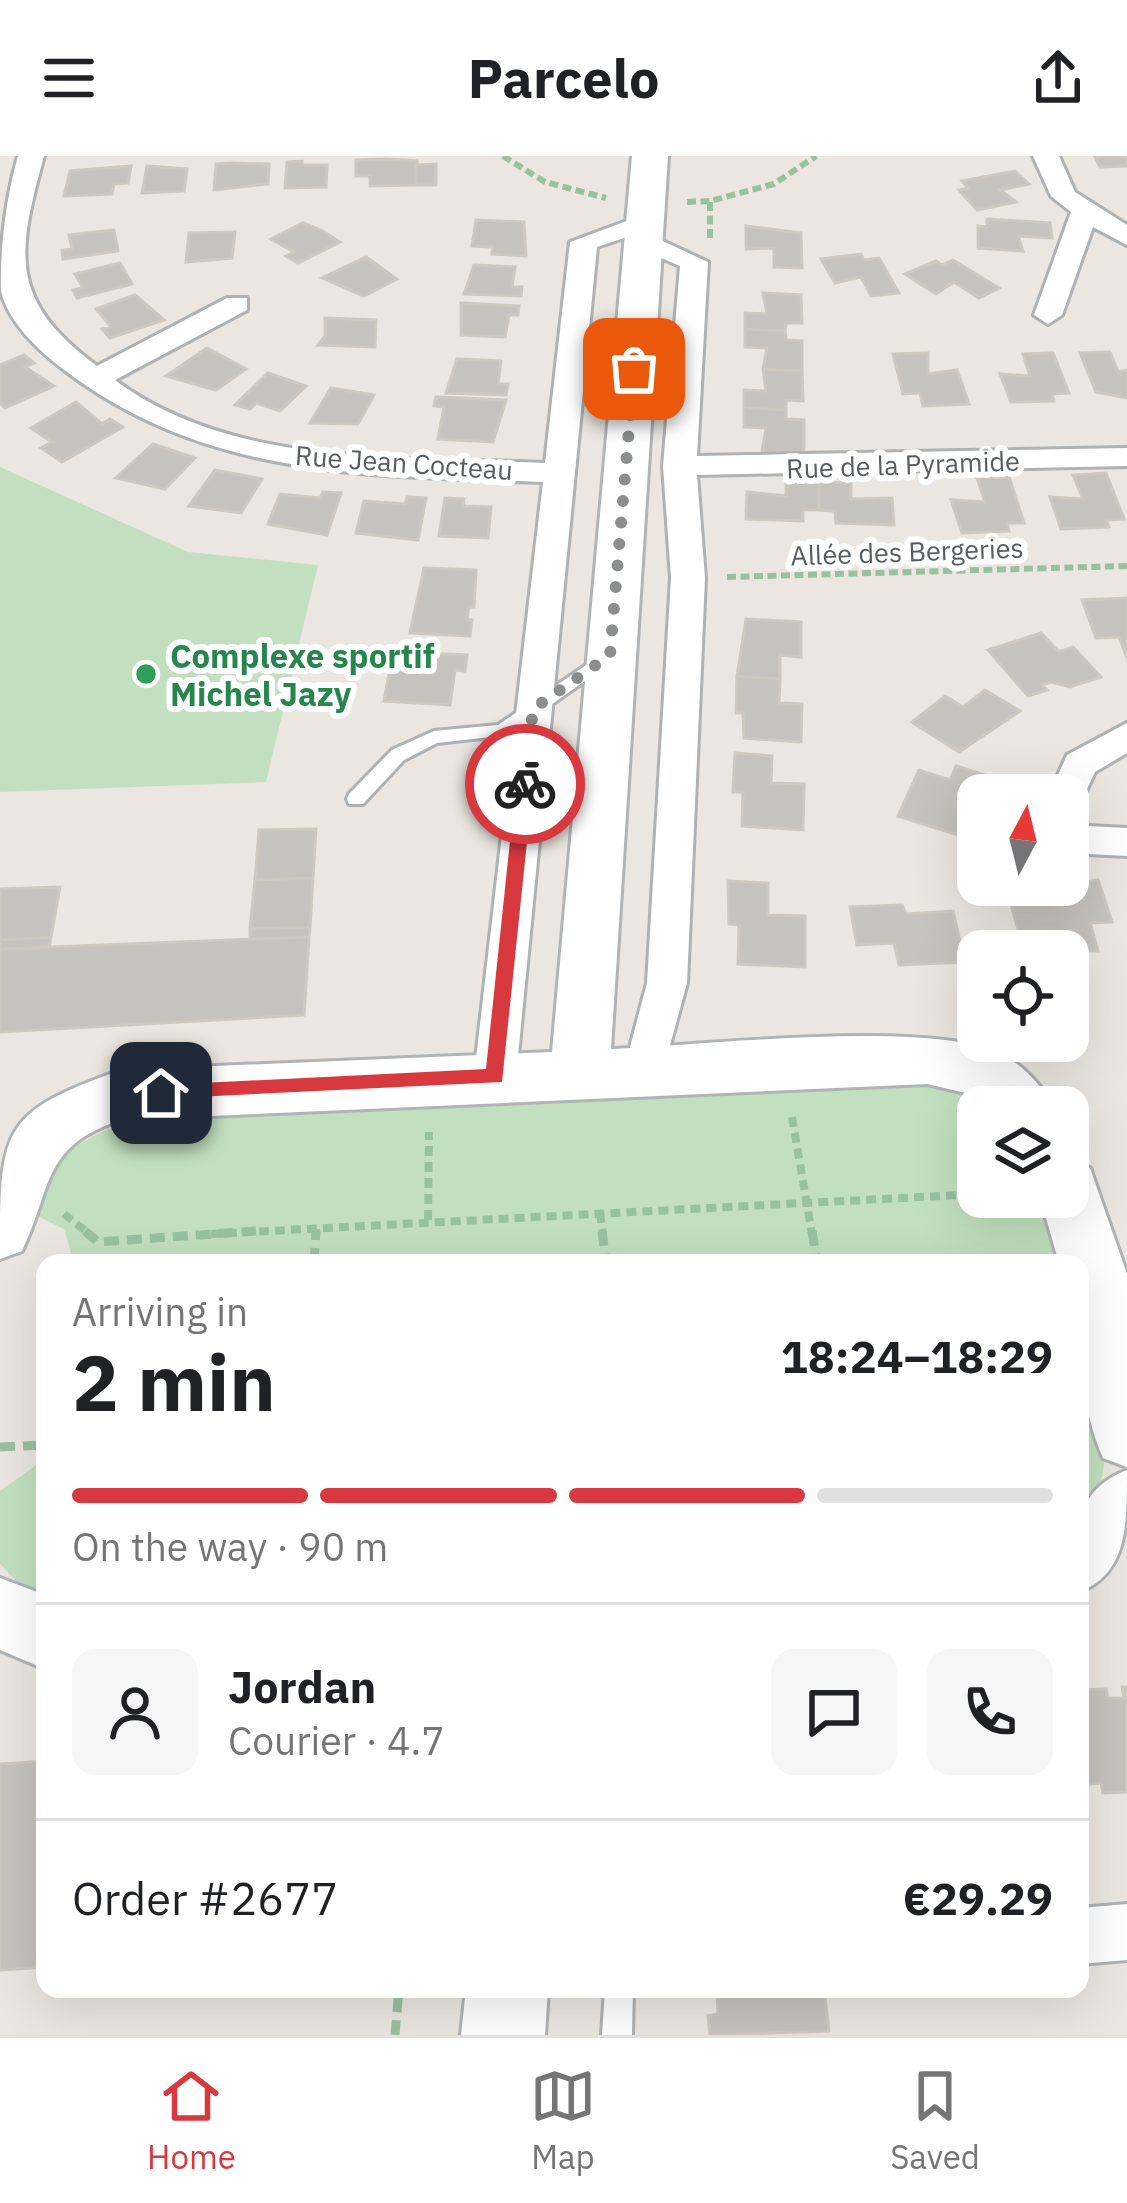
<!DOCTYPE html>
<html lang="en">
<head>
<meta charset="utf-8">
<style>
	body { margin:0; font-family:"IBM Plex Sans",sans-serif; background:#f6f6f6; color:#202124; height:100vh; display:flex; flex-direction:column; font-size:45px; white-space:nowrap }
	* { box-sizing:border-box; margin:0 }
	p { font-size:39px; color:#757577 }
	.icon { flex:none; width:66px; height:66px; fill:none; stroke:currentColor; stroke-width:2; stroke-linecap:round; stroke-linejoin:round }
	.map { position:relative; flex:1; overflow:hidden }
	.panel { position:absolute; left:36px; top:1098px; width:1053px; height:744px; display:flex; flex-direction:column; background:#fff; border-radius:24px; box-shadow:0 12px 48px #0002 }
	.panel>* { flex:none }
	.needle { width:78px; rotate:7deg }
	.buttons { position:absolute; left:957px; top:618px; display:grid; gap:24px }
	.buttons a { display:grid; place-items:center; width:132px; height:132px; border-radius:24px; background:#fff; box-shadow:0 12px 48px #0002; font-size:60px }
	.pin { position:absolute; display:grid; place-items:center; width:102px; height:102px; color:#fff; margin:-51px; border-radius:24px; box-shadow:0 6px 18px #0006 }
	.courier { position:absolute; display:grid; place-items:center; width:120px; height:120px; margin:-60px; border:9px solid #d7393e; border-radius:50%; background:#fff; color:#222; box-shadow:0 3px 15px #0007 }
	.headline em { font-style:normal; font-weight:800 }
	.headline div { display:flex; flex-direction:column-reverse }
	.headline { display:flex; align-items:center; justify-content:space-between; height:204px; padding:0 36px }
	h1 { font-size:78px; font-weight:800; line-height:90px }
	.bar { display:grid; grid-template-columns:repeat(4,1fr); gap:18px 12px; align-content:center; height:144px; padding:0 36px }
	.bar i { height:15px; border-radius:9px; background:#e0e0e0 }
	.bar .active { background:#d7393e }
	.bar p { grid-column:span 4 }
	.line { display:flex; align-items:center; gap:30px; padding:0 36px; border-top:3px solid #e0e0e0 }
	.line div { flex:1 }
	.round { display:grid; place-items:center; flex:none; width:126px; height:126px; border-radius:24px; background:#f6f6f6 }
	header { display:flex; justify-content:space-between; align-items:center; height:156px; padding:0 36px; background:#fff; font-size:54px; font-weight:800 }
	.menu { display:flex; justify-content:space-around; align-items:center; height:168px; border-top:3px solid #e0e0e0; background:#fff; font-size:33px; color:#757577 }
	.menu a { display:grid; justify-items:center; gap:6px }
	.menu .active { color:#d7393e }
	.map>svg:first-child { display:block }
	.green { fill:#c2e0bf }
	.building { fill:#c6c2bd; stroke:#cec8bf; stroke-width:3 }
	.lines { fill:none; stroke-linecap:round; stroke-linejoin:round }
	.service-casing { stroke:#aeb2b5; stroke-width:6 }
	.minor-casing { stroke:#aeb2b5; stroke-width:6 }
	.secondary-casing { stroke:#b0b4b7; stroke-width:6 }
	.path-far2 { stroke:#99c1a0; stroke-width:6; stroke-dasharray:9 4.5; stroke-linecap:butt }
	.path-far1 { stroke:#99c1a0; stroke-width:8; stroke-dasharray:10 6; stroke-linecap:butt }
	.path { stroke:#99c1a0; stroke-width:9; stroke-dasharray:15 8; stroke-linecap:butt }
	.service { fill:#fff; fill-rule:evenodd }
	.minor { fill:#fff; fill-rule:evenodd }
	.secondary { fill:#fff; fill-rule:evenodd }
	.route { fill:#d7393e }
	.done { stroke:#8c8d8d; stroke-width:12; stroke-dasharray:0 21.6 }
	.leisure-dot { fill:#2e9e5b; stroke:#fff; stroke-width:4.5 }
	.labels { text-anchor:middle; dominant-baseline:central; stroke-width:12; stroke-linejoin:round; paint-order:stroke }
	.far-street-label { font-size:27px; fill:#595d60; stroke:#fff }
	.leisure-label { font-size:33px; font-weight:bold; fill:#27864d; stroke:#fff; text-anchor:start }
</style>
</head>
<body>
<header><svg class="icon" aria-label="menu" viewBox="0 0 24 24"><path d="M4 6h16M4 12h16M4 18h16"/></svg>Parcelo<svg class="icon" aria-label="share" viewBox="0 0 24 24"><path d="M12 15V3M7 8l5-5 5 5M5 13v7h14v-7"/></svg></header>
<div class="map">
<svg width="1127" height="1879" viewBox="0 0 1127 1879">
	<rect width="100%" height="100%" fill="#ebe7e0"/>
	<path class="green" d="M0 311 188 396 318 409 266 626 0 636Z
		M918 921 975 936 990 951H978V1041H1044L1060 1107H99V1103L72 1100 64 1073 23 1053C56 992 87 981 149 957Z
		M1080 1188C1093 1240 1127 1317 1080 1360Z
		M45 1287V1440L24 1433 0 1408V1335L35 1310Z"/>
	<path class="building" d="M1127 0V10L1100 11 1095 1Z
		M387 3 417 5 416 29 370 30V20H356V4Z
		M302 5V9H327L326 31 285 32 287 6Z
		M231 7 269 8 268 28 214 34 216 8Z
		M436 8V29H416V9Z
		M131 10 128 27 114 28 112 38 64 40 70 15Z
		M147 10 187 13 184 35 142 37Z
		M1015 15 1029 28 1000 34 1016 46 977 54 959 34 968 32 962 25Z
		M987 63 1050 67 1052 82 1018 80 1023 95 978 92V70L987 71Z
		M476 64 524 66 526 100 492 98 493 91 472 90Z
		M303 67 321 74 340 86 298 107 286 100 294 96 271 83Z
		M746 70 801 77 802 112 774 111V92L746 93Z
		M114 74 118 95 63 103 62 94 72 93 69 79Z
		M235 76 232 102 186 106 189 77Z
		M861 98 864 104 879 102 899 137 871 140 861 121 835 127 821 103Z
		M366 101 397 123 364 140 322 122Z
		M953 104 999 132 979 142 954 126 936 138 905 118 936 105 942 109Z
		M120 107 132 128 77 142 73 134 83 132 75 118Z
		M474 109 515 111 512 131H522L521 140 464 138Z
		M763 137 801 139 802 167H786L785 175 745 173V157L767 158Z
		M135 139 164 164 110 182 102 173 111 171 96 153Z
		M461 147 519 150 518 159H509L505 181 461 179Z
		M325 162 376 164 375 191 318 189 325 180Z
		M745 173 785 175 786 184 802 185V215L763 213 767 192 745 191Z
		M207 192 246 213 216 234 166 220Z
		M1110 196 1118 216 1127 214V242L1096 236 1080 197Z
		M928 197V218L957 214 969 248 923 250 920 237 903 238 893 198Z
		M1053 197 1069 237 1052 238 1054 245 1011 246 1000 218 1030 220 1023 198Z
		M24 199 34 207 25 211 54 230 5 252 0 247V209Z
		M457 203 501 205 498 228H508L506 239 446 237Z
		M763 213 802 215 803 245 786 244V254L744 252V234L766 235Z
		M268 217 306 230 280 255 256 247 250 253 235 249Z
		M331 232 374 239 358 268 310 267Z
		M436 241 506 244 493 286 438 283 444 251 434 250Z
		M76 246 102 268 110 263 123 271 62 306 41 292 52 286 31 272Z
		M744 252 786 254V263L804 264V297L762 296 766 272 744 271Z
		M153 288 195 302 165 333 116 322Z
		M215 314 262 323 241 357 189 350Z
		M1106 317 1124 363 1106 364 1109 371 1061 373 1050 341 1083 343 1073 319Z
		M1009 321 1024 367H1007L1009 375 962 377 951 344 985 346 977 322Z
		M786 325 819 326V354H803V365L746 363 747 336 786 340Z
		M819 326 851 327V343L892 342 894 369 836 367 835 355 819 354Z
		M323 336 341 337 327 379 268 368 280 338 320 342Z
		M407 341 426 342 418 384 356 377 364 345 405 348Z
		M445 342 464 343 463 350 491 351 488 382 439 380Z
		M424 412 476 414 474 451H469L467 463 472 464 470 480 410 477Z
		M1127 442V502L1119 481 1096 482 1082 444Z
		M746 463 801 466V501L780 499V523L737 520Z
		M1041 477 1059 496 1073 491 1101 521 1070 531 1051 526 1042 529 1047 534 1028 540 988 494Z
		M393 496 467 499 465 515 455 514 450 549 384 545Z
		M737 520 780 523 779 547 802 548 801 586 744 582 743 557H736Z
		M985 534 1020 555 959 596 912 566 945 540 963 551Z
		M735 597 772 600 771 627 804 628 803 674 742 670 743 636H733Z
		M956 610 1007 626 1001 639H978L974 684 898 660 919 614 950 624Z
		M316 673 313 722 255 724 259 674Z
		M313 722 310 771 250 773 255 724Z
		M1098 724 1112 766 1090 767 1098 795H1024L1007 734 1044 739 1042 732Z
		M728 725 768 727V759L805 760V811L738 808 739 769 729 768Z
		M60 731 51 781 0 784V733Z
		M902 749 906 758 953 755 965 806 899 809 894 787 857 789 850 751Z
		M310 771 309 781 250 783V773Z
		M51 781 49 792 0 793V784Z
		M309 781 304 859 0 876V793Z
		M1122 1531H1127V1636L1103 1637 1101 1627 1088 1628 1080 1611V1534L1106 1533 1108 1542H1124Z
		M45 1605V1811L0 1814V1608Z
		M706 1833H824L829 1875 710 1879 708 1860 718 1858 717 1833Z"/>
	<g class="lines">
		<g class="service-casing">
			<path id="service" d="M610 493 616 495V503L508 579 437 587 404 604 363 648H349L347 643 349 638 392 594 434 575 498 569Z
				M605 1833H633L632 1879H602Z"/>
		</g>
		<g class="minor-casing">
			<path id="minor" d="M18 0H44C17 98 8 144 97 210L227 142H247V154L115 224C232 312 406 301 545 307L570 86 643 59 656 67 643 76 708 106 697 300 1127 292V310L697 319 705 422 687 827 660 926 645 931 630 926 624 914 647 827 671 422 663 310 680 110 633 90V79L597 91 516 920 510 932 495 937 480 932 474 920 543 326C366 319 207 323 63 213 39 195 8 166 1 135 0 91 6 42 18 0Z
				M1033 0H1059L1075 36 1127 69V89L1093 71 1062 159 1048 168 1034 159 1071 56 1051 40Z
				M1127 567V597L1095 616 1080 648 1068 652V639H1049L1067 599Z
				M1068 669 1127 672V700L1068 697Z
				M1127 1748V1804L1080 1808V1752Z"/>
		</g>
		<g class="secondary-casing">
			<path id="secondary" d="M632 0H668L611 893C700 890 932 862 1003 899 1024 910 1043 931 1053 951H982L966 937 927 928 121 964C41 990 53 1031 22 1095L0 1103C0 972 0 957 121 914L552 896Z
				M1068 1004 1090 1012 1127 1118V1311L1103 1302C1076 1240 1080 1173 1080 1107H1059L1040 1041H1068Z
				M1127 1314C1127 1372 1127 1416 1080 1436 1080 1381 1067 1338 1127 1314Z
				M0 1422 45 1439V1513L0 1494Z
				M466 1833H548L545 1879H461Z"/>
		</g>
		<path class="path-far2" d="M503 0 545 26 606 42
			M687 46 710 45
			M710 82V45L774 28 816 0
			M727 421 1127 410"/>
		<path class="path-far1" d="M792 961 812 1078
			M600 1057 603 1078
			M64 1058 89 1078
			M428 1064 429 976
			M211 1078 978 1038
			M316 1078V1073"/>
		<path class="path" d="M85 1075 98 1086 256 1075
			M602 1075 606 1107
			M812 1075 817 1107
			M314 1107 316 1075
			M0 1291 45 1289
			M395 1879 399 1833"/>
		<use href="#service" class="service"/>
		<use href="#minor" class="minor"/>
		<use href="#secondary" class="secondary"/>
	</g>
	<path class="route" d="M525 622 533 628 502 926 154 943V931L161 929 486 913 516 628Z"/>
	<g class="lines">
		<path class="done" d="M525 628 533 553 610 499 634 213"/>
	</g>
	<circle class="leisure-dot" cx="146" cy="518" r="12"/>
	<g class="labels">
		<g class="far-street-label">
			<text transform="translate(404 306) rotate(4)">Rue Jean Cocteau</text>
			<text transform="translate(903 308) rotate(-2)">Rue de la Pyramide</text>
			<text transform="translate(907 395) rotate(-2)">Allée des Bergeries</text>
		</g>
		<g class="leisure-label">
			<text x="170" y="499">Complexe sportif<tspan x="170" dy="38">Michel Jazy</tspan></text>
		</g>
	</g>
</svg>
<div class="buttons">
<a><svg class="needle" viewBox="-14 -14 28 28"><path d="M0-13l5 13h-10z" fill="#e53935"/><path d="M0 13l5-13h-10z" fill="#757577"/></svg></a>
<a><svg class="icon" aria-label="locate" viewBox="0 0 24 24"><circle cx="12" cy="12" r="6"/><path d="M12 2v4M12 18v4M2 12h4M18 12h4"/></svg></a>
<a><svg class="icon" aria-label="layers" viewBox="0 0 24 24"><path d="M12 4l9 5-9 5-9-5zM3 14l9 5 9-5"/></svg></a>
</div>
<div class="pin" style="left:634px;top:213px;background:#ea580c"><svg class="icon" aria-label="bag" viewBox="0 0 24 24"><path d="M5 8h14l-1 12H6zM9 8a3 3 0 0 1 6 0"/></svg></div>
<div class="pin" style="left:161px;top:937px;background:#1f2937"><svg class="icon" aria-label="home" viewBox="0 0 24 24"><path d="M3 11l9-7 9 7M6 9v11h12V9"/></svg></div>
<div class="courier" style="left:525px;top:628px"><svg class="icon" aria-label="bike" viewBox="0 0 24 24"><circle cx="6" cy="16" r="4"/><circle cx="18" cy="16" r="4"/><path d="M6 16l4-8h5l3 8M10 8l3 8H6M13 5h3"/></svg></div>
<section class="panel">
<div class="headline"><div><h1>2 min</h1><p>Arriving in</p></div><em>18:24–18:29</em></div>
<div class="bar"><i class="active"></i><i class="active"></i><i class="active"></i><i></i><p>On the way · 90 m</p></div>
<div class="line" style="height:216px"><a class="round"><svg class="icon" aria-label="person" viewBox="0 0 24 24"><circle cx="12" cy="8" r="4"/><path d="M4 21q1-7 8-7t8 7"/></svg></a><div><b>Jordan</b><p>Courier · 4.7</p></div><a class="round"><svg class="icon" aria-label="chat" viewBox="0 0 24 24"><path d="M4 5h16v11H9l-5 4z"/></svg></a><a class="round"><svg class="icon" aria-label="phone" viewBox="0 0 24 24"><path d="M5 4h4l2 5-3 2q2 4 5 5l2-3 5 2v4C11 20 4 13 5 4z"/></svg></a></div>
<div class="line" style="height:156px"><div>Order #2677</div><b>€29.29</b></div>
</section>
</div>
<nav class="menu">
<a class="active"><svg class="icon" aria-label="home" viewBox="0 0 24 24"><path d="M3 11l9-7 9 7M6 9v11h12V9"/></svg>Home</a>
<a><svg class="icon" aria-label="map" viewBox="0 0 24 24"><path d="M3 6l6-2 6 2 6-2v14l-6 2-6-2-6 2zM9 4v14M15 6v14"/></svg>Map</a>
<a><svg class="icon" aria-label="saved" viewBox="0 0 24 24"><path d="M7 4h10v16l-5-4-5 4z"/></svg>Saved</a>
</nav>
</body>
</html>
